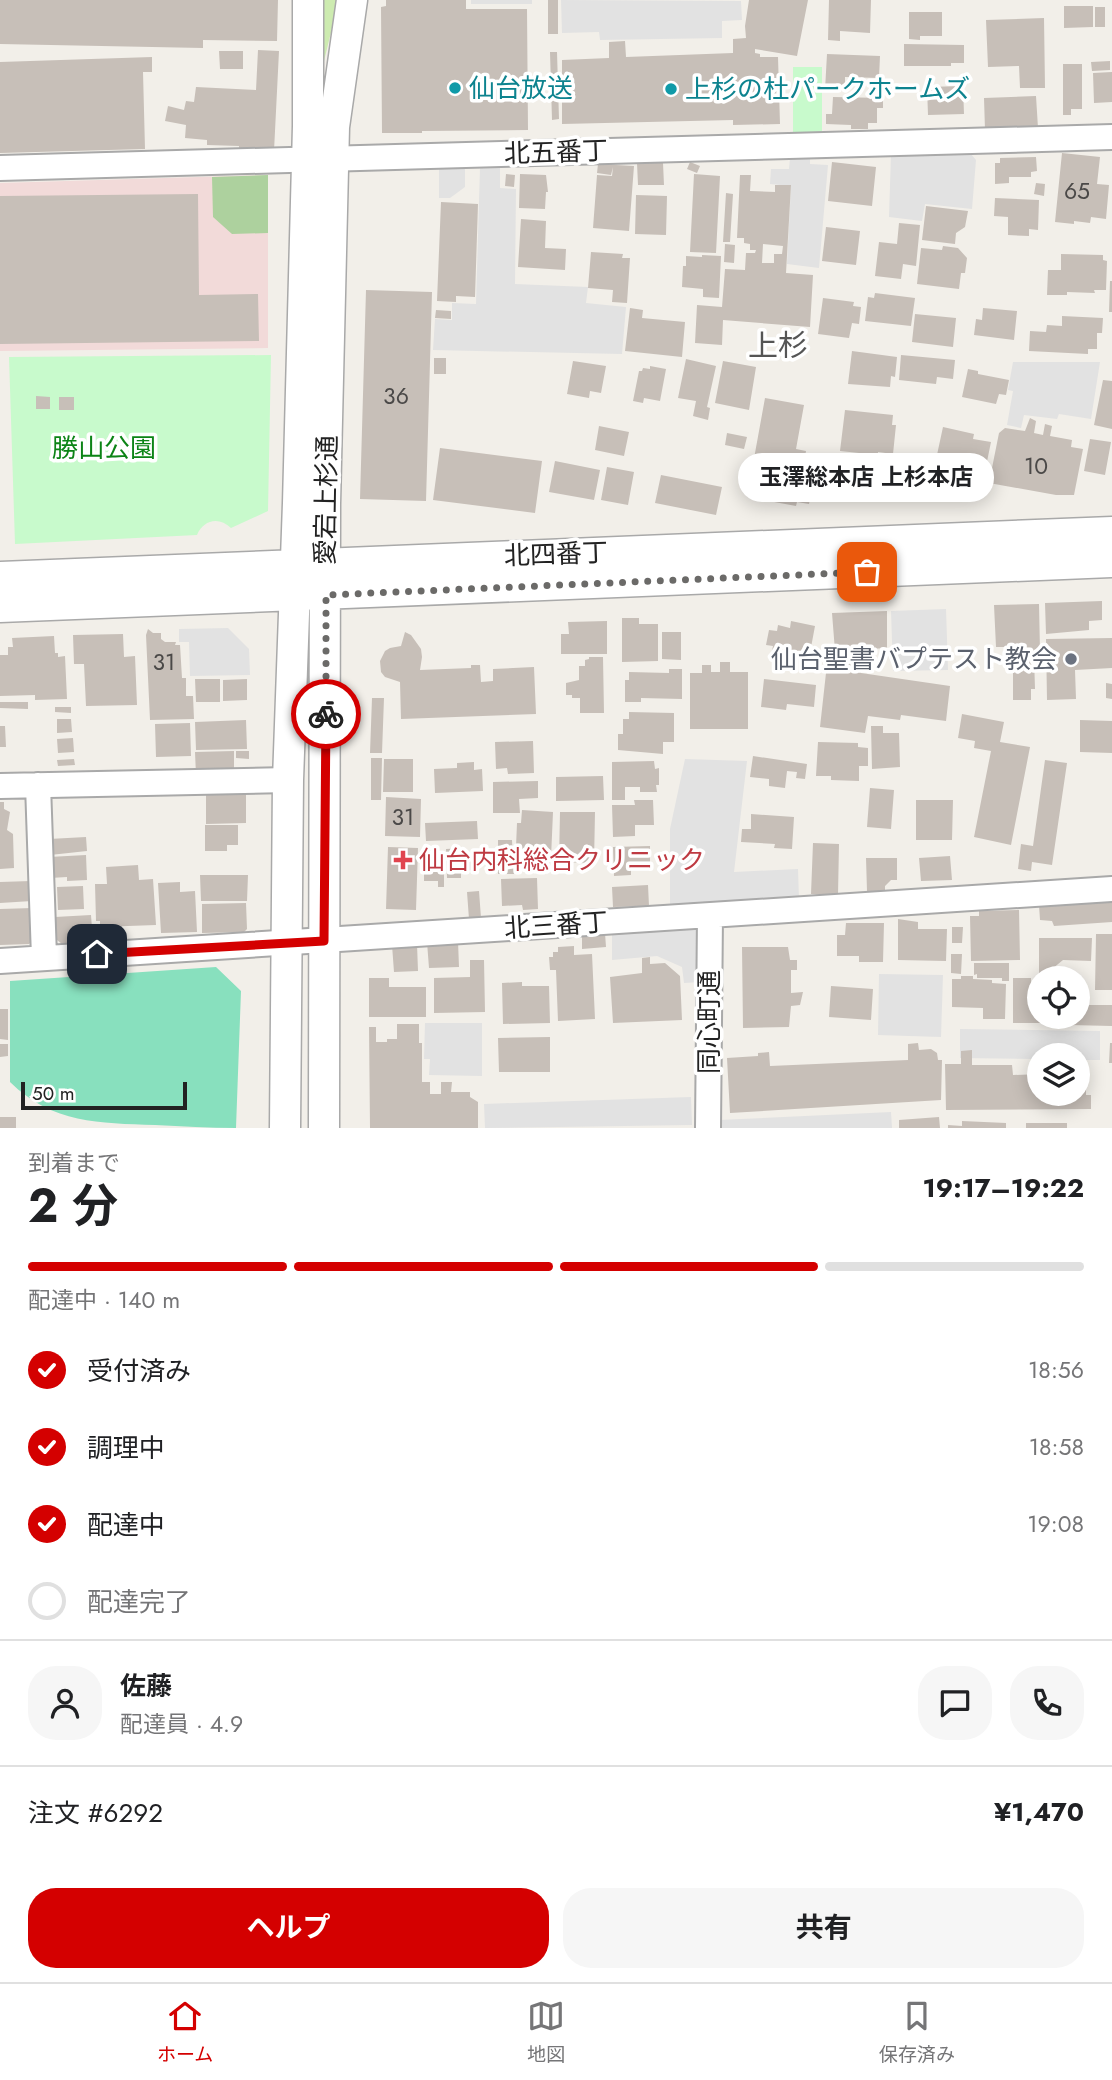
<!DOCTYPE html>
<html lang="ja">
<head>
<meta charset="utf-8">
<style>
	body { margin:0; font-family:Jost,"Noto Sans JP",sans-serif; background:#f6f6f6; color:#202124; height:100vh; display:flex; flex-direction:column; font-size:26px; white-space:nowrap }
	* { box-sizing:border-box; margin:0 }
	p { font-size:23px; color:#757577 }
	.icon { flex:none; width:38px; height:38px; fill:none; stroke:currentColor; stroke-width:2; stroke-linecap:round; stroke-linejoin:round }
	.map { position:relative; height:1128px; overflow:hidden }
	.details { display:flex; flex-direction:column; background:#fff; flex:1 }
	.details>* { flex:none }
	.tools { position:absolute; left:1027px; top:966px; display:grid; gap:14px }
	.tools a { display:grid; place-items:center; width:63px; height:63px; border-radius:50%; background:#fff; box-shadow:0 4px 18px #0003; font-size:35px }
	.scale { position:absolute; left:21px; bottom:18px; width:166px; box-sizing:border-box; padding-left:7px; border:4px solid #222; border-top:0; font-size:19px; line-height:24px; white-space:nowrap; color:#222; -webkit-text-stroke:5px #fff; paint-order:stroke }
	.pin { position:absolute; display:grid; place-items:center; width:60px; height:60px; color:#fff; margin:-30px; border-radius:14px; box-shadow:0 4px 10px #0006 }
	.courier { position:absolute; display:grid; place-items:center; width:70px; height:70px; margin:-35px; border:5px solid #d40000; border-radius:50%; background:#fff; color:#222; box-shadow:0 2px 9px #0007 }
	.bubble { position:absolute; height:49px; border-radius:24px; background:#fff; box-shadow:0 4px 18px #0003; font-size:23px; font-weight:700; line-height:49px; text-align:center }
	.head em { font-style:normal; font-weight:700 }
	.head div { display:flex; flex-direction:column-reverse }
	.head { display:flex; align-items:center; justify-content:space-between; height:119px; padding:0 28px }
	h1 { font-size:46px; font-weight:700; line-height:52px }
	.bar { display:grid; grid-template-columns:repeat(4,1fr); gap:10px 7px; align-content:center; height:84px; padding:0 28px }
	.bar i { height:9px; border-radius:5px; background:#e0e0e0 }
	.bar .current { background:#d40000 }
	.bar p { grid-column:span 4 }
	.line { display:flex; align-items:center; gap:18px; padding:0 28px; border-top:2px solid #e0e0e0 }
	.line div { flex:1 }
	.round { display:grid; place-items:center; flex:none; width:74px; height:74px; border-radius:28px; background:#f6f6f6 }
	ol { padding:0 28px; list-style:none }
	li { display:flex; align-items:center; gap:21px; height:77px }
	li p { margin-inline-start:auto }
	li .icon { padding:7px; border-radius:50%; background:#d40000; color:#fff; stroke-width:4 }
	li:last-child { color:#757577 }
	li i { width:38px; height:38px; border:4px solid #e0e0e0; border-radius:50% }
	.action { display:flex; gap:14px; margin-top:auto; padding:14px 28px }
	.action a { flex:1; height:80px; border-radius:28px; background:#d40000; color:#fff; font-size:28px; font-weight:700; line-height:80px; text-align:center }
	.action a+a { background:#f6f6f6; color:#202124 }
	.tabs { display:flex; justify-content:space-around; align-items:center; height:98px; border-top:2px solid #e0e0e0; background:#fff; font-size:19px; color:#757577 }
	.tabs a { display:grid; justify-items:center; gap:4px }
	.tabs .current { color:#d40000 }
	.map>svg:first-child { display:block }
	.commercial { fill:#f2dad9 }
	.grass { fill:#cdebb0 }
	.forest { fill:#add19e }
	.park { fill:#c8facc }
	.pitch { fill:#88e0be }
	.parking { fill:#e2e2e2 }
	.building { fill:#c7bfb8; fill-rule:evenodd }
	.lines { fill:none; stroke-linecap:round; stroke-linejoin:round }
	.minor-casing { stroke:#a9a9a9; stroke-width:28 }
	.tertiary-casing { stroke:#a9a9a9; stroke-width:33 }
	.minor { stroke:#fff; stroke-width:24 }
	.tertiary { stroke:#fff; stroke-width:30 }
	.done { stroke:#6b6a68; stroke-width:7; stroke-dasharray:0 12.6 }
	.route { stroke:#d40000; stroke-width:9 }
	.culture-dot { fill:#0f9aa8; stroke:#fff; stroke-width:2.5 }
	.worship-dot { fill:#6b7280; stroke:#fff; stroke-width:2.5 }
	.health-dot { fill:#e0444e; stroke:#fff; stroke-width:2.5 }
	.labels { text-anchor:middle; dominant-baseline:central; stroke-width:7; stroke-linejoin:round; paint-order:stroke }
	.number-label { font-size:23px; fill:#4b4948 }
	.culture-label { font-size:26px; fill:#0d838f; stroke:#fff; text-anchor:start }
	.street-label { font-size:26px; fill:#222; stroke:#fff }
	.park-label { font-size:26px; fill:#0c8416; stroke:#fff }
	.worship-label { font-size:26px; fill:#5b616d; stroke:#fff; text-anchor:end }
	.health-label { font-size:26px; fill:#be3a42; stroke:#fff; text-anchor:start }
	.quarter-label { font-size:30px; fill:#555; stroke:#fff }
</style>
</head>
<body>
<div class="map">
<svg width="1112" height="1128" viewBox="0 0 1112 1128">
	<rect width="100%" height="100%" fill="#f2efe9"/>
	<path class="commercial" d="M268 175V348L0 351V183Z"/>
	<path class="grass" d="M316 0H337L336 12 323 65Z"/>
	<path class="forest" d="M268 175V233L232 234 213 217 212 177Z"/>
	<path class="park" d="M793 67H822V133H793Z
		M271 355 268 511 231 528C219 516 203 520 197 535L15 544 9 357Z"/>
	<path class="pitch" d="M216 967 241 991 236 1128C209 1128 182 1126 155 1125 99 1123 53 1124 10 1082V981Z"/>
	<path class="parking" d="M471 0H532V4H471Z
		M561 0 741 1 742 20 722 21V38L600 40 599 32 562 33Z
		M891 154H971L976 160 972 209 925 204 922 221 889 217Z
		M810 156V164L828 165 819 268 787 264 791 186 770 184 771 169H789L790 158Z
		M480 168H500V188L516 189 515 284 588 287 586 303 626 307 622 354 433 350 435 319 452 320V303L476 304Z
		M439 169H465V187L450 198H439Z
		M1013 362H1100L1091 419 1059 414 1057 419 1024 415 1021 428 1007 425 1013 391 1008 390Z
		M946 609 948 670 893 671 891 611Z
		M228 628 249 649 250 675 190 676 189 642H179V629Z
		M685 759 747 761 734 872 798 869 799 899 670 905V829Z
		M696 927 699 982 684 983 682 967 657 956 612 960V933Z
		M879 974 943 975 941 1037 878 1035Z
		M425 1023H482V1076L429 1075 430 1059H424Z
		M960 1029 1100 1031V1060H1078V1055H1040L1039 1059 960 1058Z
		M691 1097 692 1125 485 1128 484 1104Z
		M891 1112 892 1128H719V1120Z"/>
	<path class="building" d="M0 0H278L277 41 203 40V48L0 44Z
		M386 0H466V9H527L528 130 422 131V133H382L381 7 386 6Z
		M548 0H558V34H548Z
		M749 0H808L797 56 755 49V53L760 54V57H778L780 124 733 125V120L562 124V60L609 58V42L625 41 626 57 733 53V39L746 38 745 26Z
		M829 0H871L870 33 840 31V41L828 40Z
		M1064 6H1093V27L1064 28Z
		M1095 7H1105V27H1095Z
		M909 12H942V36H920V40L909 39Z
		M1044 18 1045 88H1020L1019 66 988 67 986 20Z
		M904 44 964 45V63H951V66H904Z
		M258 50 279 51 274 151 239 153V146L207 145V140L185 138 186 125 165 121 168 106 184 110 186 101 194 102 196 87 256 90Z
		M219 51H243V69H220Z
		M550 52H557L559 119 552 120Z
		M827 54 880 56 879 78 845 77V91L825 90Z
		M152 57V72H143L145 149 0 153V62Z
		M1110 61V70L1092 71 1091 62Z
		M1063 64H1082V109H1071V115H1063Z
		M1112 72V102L1094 103 1093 73Z
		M963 86 964 114 928 115 927 87Z
		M1036 96 1038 128 985 130 984 98Z
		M833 97 883 98V108H877V123H868V129H851V125L826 124V114H832Z
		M1062 153 1100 157 1097 184 1109 185 1106 219 1091 217 1090 223 1074 221V224L1055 222Z
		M1036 157 1037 171 1031 172V177H1009V183L995 184V163H1000V158Z
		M690 162 700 166 697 173 687 169Z
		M832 162 876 167 872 206 828 201Z
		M637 163H663L664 185H638Z
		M598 164 634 166 629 231 593 228 597 175 612 176 613 167 611 175 597 173Z
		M506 174 515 175 514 187 505 186Z
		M520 174 546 175 548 192H546L545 209 519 208Z
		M694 174 720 176 716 253 690 252Z
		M740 175H751L750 191 775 192V185H791L786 273 813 275 810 327 723 320 722 345 695 343 697 305 722 307 725 269 745 270 746 253H755L756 250H750V244L744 243V238H737ZM763 244 783 246 782 254H774V263H762Z
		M1036 183 1045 184 1044 196 1034 194Z
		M726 193 733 194 730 242H723Z
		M198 194 199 295 258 294 259 341 0 344V196Z
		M636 195 667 196 666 235 635 234Z
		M995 198 1039 200 1038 230 1029 229V236L1008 235V217L994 216Z
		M441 202 478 204 475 297 456 296V302L437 301Z
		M926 206 968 211 965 227 956 233 955 244 922 240Z
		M521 219 546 221 545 248 566 249 565 270 518 267Z
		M899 223 920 225 916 266 903 264 901 279 875 276 879 242 897 244Z
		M826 227 860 231 856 265 822 261Z
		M725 244 735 245 734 263 724 262Z
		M943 246 958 248 967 258 965 273H961L959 289 917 284 921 248 942 250Z
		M591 252 623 254 622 258H630L627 303 612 302 613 290 588 288Z
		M1061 254 1103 255V260L1107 261 1106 290H1094L1095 293 1067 292V295H1047L1048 270H1061Z
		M702 255 721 256 719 298 703 297V289L682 287 683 266H686V256L702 257Z
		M1110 281H1112V312H1109Z
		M366 290 432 292 426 501 360 499Z
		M875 293 915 298 911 326 865 321 868 297 874 298Z
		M823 298 854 302 853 306 861 307 859 324 852 323 849 338 818 334Z
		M630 308 643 310 642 318 685 322 682 357 625 351Z
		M983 308 1017 311 1014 340 974 335 976 319 982 320Z
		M436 310 451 311V319L435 318Z
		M915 314 956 318 953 347 912 342Z
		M1062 316 1103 318 1102 333H1097V349H1088V354L1029 351 1030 331 1046 332 1047 325 1062 326Z
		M852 351 897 357 895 377 891 376 890 387 848 384Z
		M901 355 955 360 953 379 937 377 936 384 899 380Z
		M434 358H446V374H434Z
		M686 359 716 366 707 407 710 408 708 420 693 416 696 401 678 398Z
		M573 361 606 366 601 393 590 391 589 398 567 394Z
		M723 361 756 367 749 410 715 403Z
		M650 366 666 369 660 401 644 398 643 403 633 401 639 371H642L643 368 650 369Z
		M968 369 978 371V374L1009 380 1006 395 999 394 996 404 962 397Z
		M1103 380 1112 381V429L1094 425Z
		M36 396 50 397V409H36Z
		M59 397H74V410H59Z
		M765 398 804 405 796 449 806 451 803 469 815 472 809 504 797 502 796 506 747 497Z
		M845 410 893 415 892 425H896L893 454 878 452V455L840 451Z
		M1030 418 1036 421 1034 433 1043 435 1045 424 1052 426 1050 436 1072 440 1071 447 1083 449 1074 495H1056L989 483 999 433 1005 428 1025 431Z
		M599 426 629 432 624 456 595 450Z
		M943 427 974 434 973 439 991 442 983 481 964 477 965 471 949 468 946 481 932 478Z
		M727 433 747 437 744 449 725 445Z
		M1090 439 1111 442 1105 475 1084 471Z
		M440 448 542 461 535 513 433 500Z
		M555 461 600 470 594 500 549 492Z
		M607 467 634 472 628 505 601 500Z
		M661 475 722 487 716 515 655 503Z
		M1102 601V620L1089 621V630L1046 634 1045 603Z
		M1039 604 1040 651 1015 652V647H996L994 605Z
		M887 611V648L835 651 832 613Z
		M622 618H639V624H658V661L622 662Z
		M607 621V654H561V634H569L568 622Z
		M791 621 815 626 809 658 772 651 773 646 766 645 769 630 777 631 778 625 790 628Z
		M148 629 153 633H161V639L165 642H176L175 645H180L182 678H186V696H193L194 719 150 720 146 635Z
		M405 632 411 635 421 649 422 657 420 670 471 668V665H480L481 682 493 681V669L534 667 536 714 401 719 400 682 385 677 381 672 380 661 385 651 390 648 401 646Z
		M662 632H681V660L662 659Z
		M123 634 124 657 135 656 137 705 86 706 84 664H74L73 635Z
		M54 636 55 653H58V657L65 656 67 699 35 700V695L0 696V655H8V647H13L12 638Z
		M1112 638V668L1075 670 1076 699 1047 700 1046 639Z
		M862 654 861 673 950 686 946 721 901 715 900 720 868 716 865 733 820 727 828 655Z
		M589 657H603L604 713H580V698H572V695H566V683L579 680V666H585V660L589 659Z
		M1034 657 1035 689H1031V700H1013V658Z
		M720 662H730V672H748V729H690V673H702V665H711V672H720Z
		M669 669H682V699L641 698V702H625V680H629V672L669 673Z
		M195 679H220V702H196Z
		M247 679V700L223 701V680Z
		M764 679 816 685 814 707 787 704 786 710 761 707Z
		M1106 683 1112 684V699L1106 698Z
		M372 698H384L382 753H370Z
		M0 702H28V709L0 708Z
		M55 707H71V713L55 712Z
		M629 712 674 713V742H663V754L618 750V734H623V719H629Z
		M962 714 1004 722 1000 742 1030 747 1011 845 974 837 991 751 974 748 975 741 958 738Z
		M57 719H71L72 732 57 733Z
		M246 720 247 749 196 750 195 722Z
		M1080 720 1112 721V753L1080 752Z
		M190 723 191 756 156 757 155 724Z
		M0 726H5L6 747H0Z
		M871 726H883V733H899L900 767 872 769Z
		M73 738 74 752 58 753 57 739Z
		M533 741 534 773 508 774 507 768 496 769 495 742Z
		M818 742 858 743V747L868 748V766H859V781L831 780V776H816Z
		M234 751V771L196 775 195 752Z
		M236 751H249V759L236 758Z
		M753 756 807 764 805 779 796 778 797 772 787 771 785 788 769 786V779L750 777Z
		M371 758H382L381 800H371Z
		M74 759 75 765 58 766 57 760Z
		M384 759H413V792H383Z
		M1045 760 1067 763 1052 865 1032 862 1031 871 1018 869 1021 844 1033 846Z
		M654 761 655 769 659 768V785H656L657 792H640V787H625V800H612V762Z
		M474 762V770L482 769 483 791 435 793 434 769 457 768V763Z
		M603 776 604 800 556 801V777Z
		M538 781V798L519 799 520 813H493V782Z
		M206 787H246V823L206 824Z
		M870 788 894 790 891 829 867 827Z
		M386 797 421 799 420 837 385 836Z
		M634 800H653L654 825H635V836L613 837 612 805H635Z
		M916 800H953L952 840H916Z
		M0 802H4V809L10 812 7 830 13 834 14 868 0 869Z
		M522 810 553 812 551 858 537 857V852L520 851V848L516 847 517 823H521Z
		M560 812H595L594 863 559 862Z
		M751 814 794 817 792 849 774 848 775 844 741 842 742 829H751Z
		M477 821 478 839 426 841 425 823Z
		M205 825H238V845H227V851H205Z
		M86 837 87 851 50 855 49 839Z
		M498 840H512L513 859H519V874H498Z
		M813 843 839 844 838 895 811 894Z
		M650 846V868H631V875L614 876 613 847Z
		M388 847 418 848 416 910 386 909Z
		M463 848V855L474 854V870L461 871V878H447L446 849Z
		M424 849H439V861H444V887H438V881H424Z
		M86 855 87 880 67 881V877L50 878 49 857Z
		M950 856 952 880 921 881 919 858Z
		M866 858H897V880H891L885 886V891H867Z
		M138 865 139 880 153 879 156 925 100 927V921H96L95 884H107L106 867Z
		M200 875H248L247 901H201Z
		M537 878 538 909 523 910 522 905 502 906 501 879Z
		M31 881 32 901 0 903V882Z
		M180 882V892L195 891 197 932 161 933 158 883Z
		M648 885 649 906 613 907 612 887Z
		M83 886 84 909 58 910 57 887Z
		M479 891 481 918 469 919 467 892Z
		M1112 900V922L1054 926 1052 921 1040 920 1039 905Z
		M246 903 247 929 244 932 202 933V904Z
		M33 908 34 940 29 944 0 945V909Z
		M1019 910 1020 960 971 961 970 916H979V911Z
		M91 915 93 942 62 944 57 940 55 917Z
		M898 919 918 922V929H947L946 961 898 960Z
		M846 923H884L883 962H859V956H837V935H845Z
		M952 927H963L962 943H952Z
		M605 933 606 947 582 949V934Z
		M1096 934H1112V990H1095Z
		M1039 938H1092L1091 961 1063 960 1052 969 1061 978H1039Z
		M458 941 459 967 429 968 427 942Z
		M417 944 418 971 394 972 392 945Z
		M574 946V955L592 954 595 1019 558 1021 556 970H550L549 957H553V952H558V947Z
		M742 947H788L790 960H797V970H791V993L803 992 800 1005 791 1006 789 1027 743 1028Z
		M951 954H962L961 974 951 973Z
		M650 957V964L665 963 680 976 682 1020 613 1023 610 977 642 973V958Z
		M470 960H484L485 1012 434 1013V978L470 977Z
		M974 963H1009V981H1002V978H977V974L974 975Z
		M961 976H973V979L992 980V983L1006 984 1005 1019H983V1008L952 1007V979H961Z
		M369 978H389V987H426V1017H369Z
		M1013 978H1031V990H1040V1017H1046V1023H1013Z
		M522 982V986H549L550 1023 503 1024 502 983Z
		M831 986 873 989 871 1020 829 1017Z
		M1078 1005H1112V1026L1070 1025V1017H1078Z
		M0 1009H8V1040L0 1039Z
		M397 1024H419V1043H422V1082H430V1094H441V1082H452L451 1092H470V1097L478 1102V1128H370L369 1027H376V1042H387V1039H397Z
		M550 1037V1072H499L498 1038Z
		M918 1043 919 1050 931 1049 937 1053 938 1060H942L941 1100 730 1113 727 1058 758 1056V1053L769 1052 770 1066 908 1060V1044Z
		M1110 1043H1112V1063H1109Z
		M0 1044H8V1056L0 1057Z
		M972 1050V1065H1012L1013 1075 1040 1074V1094H1078V1078H1086V1095H1091V1109L946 1110 945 1064H961V1051Z
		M0 1117H16V1128H0Z
		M939 1117 940 1128H899V1120Z
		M962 1121 1006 1123V1128H948V1125L962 1126Z
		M1026 1123H1067V1128H1026Z"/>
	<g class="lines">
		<g class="minor-casing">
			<path id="minor" d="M0 168 1112 137
				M38 785 44 957
				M0 786 288 780
				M0 961 1112 889
				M708 1128 710 916"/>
		</g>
		<g class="tertiary-casing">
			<path id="tertiary" d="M0 577 1112 532
				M0 607 1112 562
				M285 1128 288 780 298 503 308 126V0
				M324 1128 325 504 334 127 352 0"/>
		</g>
		<use href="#minor" class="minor"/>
		<use href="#tertiary" class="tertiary"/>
	</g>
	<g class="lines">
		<path class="done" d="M326 714V595L867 572"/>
		<path class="route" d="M97 954 324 941 326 714"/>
	</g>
	<g class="culture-dot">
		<circle cx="455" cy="88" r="7"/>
		<circle cx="671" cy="89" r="7"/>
	</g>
	<circle class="worship-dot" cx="1071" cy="659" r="7"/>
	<path class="health-dot" d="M399.5 849.5h7v7h7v7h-7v7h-7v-7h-7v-7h7z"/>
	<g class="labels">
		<g class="number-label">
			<text x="1077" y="191">65</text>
			<text x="396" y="396">36</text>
			<text x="1036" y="466">10</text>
			<text x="164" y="662">31</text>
			<text x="403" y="817">31</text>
		</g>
		<g class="culture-label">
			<text x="469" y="88">仙台放送</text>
			<text x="685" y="89">上杉の杜パークホームズ</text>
		</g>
		<g class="street-label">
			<text transform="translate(556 152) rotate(-2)">北五番丁</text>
			<text transform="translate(326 500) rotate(-89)">愛宕上杉通</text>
			<text transform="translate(556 554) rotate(-2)">北四番丁</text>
			<text transform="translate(556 925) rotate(-4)">北三番丁</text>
			<text transform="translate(709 1022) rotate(-90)">同心町通</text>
		</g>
		<g class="park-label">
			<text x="104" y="448">勝山公園</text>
		</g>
		<g class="worship-label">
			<text x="1057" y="659">仙台聖書バプテスト教会</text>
		</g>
		<g class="health-label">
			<text x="419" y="860">仙台内科総合クリニック</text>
		</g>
		<g class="quarter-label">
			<text x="778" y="345">上杉</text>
		</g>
	</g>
</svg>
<div class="tools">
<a><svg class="icon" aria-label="locate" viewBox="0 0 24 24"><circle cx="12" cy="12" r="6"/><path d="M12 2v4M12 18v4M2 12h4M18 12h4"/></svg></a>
<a><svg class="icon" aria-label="layers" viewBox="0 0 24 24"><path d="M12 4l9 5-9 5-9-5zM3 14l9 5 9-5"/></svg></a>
</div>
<div class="scale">50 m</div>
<div class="pin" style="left:867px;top:572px;background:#ea580c"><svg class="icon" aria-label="bag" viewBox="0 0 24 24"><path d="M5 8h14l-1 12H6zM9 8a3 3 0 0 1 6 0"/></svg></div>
<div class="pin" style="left:97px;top:954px;background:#1f2937"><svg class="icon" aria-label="home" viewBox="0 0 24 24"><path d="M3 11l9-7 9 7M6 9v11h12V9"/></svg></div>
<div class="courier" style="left:326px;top:714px"><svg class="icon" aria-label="bike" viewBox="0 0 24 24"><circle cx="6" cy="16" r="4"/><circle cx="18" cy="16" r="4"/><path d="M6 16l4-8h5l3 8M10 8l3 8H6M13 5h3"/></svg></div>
<div class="bubble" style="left:738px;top:453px;width:256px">玉澤総本店 上杉本店</div>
</div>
<section class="details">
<div class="head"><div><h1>2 分</h1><p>到着まで</p></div><em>19:17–19:22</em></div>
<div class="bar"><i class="current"></i><i class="current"></i><i class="current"></i><i></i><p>配達中 · 140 m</p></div>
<ol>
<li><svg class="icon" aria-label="check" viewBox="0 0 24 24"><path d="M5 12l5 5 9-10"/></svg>受付済み<p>18:56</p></li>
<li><svg class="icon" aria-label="check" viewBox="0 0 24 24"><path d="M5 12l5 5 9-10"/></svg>調理中<p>18:58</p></li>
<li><svg class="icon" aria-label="check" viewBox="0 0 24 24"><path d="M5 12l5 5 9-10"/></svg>配達中<p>19:08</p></li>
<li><i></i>配達完了</li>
</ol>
<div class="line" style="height:126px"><a class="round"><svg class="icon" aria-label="person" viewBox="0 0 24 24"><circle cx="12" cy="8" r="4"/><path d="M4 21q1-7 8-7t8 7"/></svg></a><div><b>佐藤</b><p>配達員 · 4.9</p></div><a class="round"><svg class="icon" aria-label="chat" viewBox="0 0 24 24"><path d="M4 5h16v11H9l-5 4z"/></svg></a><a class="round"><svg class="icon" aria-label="phone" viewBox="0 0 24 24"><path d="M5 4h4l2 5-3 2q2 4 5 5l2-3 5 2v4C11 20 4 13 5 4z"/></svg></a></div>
<div class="line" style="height:91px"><div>注文 #6292</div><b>¥1,470</b></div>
<div class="action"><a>ヘルプ</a><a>共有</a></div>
</section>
<nav class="tabs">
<a class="current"><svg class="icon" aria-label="home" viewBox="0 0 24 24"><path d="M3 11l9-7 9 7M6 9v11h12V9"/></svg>ホーム</a>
<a><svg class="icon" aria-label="map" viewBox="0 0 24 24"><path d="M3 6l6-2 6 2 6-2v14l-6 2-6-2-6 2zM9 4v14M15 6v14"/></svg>地図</a>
<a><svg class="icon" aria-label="saved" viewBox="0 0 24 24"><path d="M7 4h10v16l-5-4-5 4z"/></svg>保存済み</a>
</nav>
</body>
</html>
